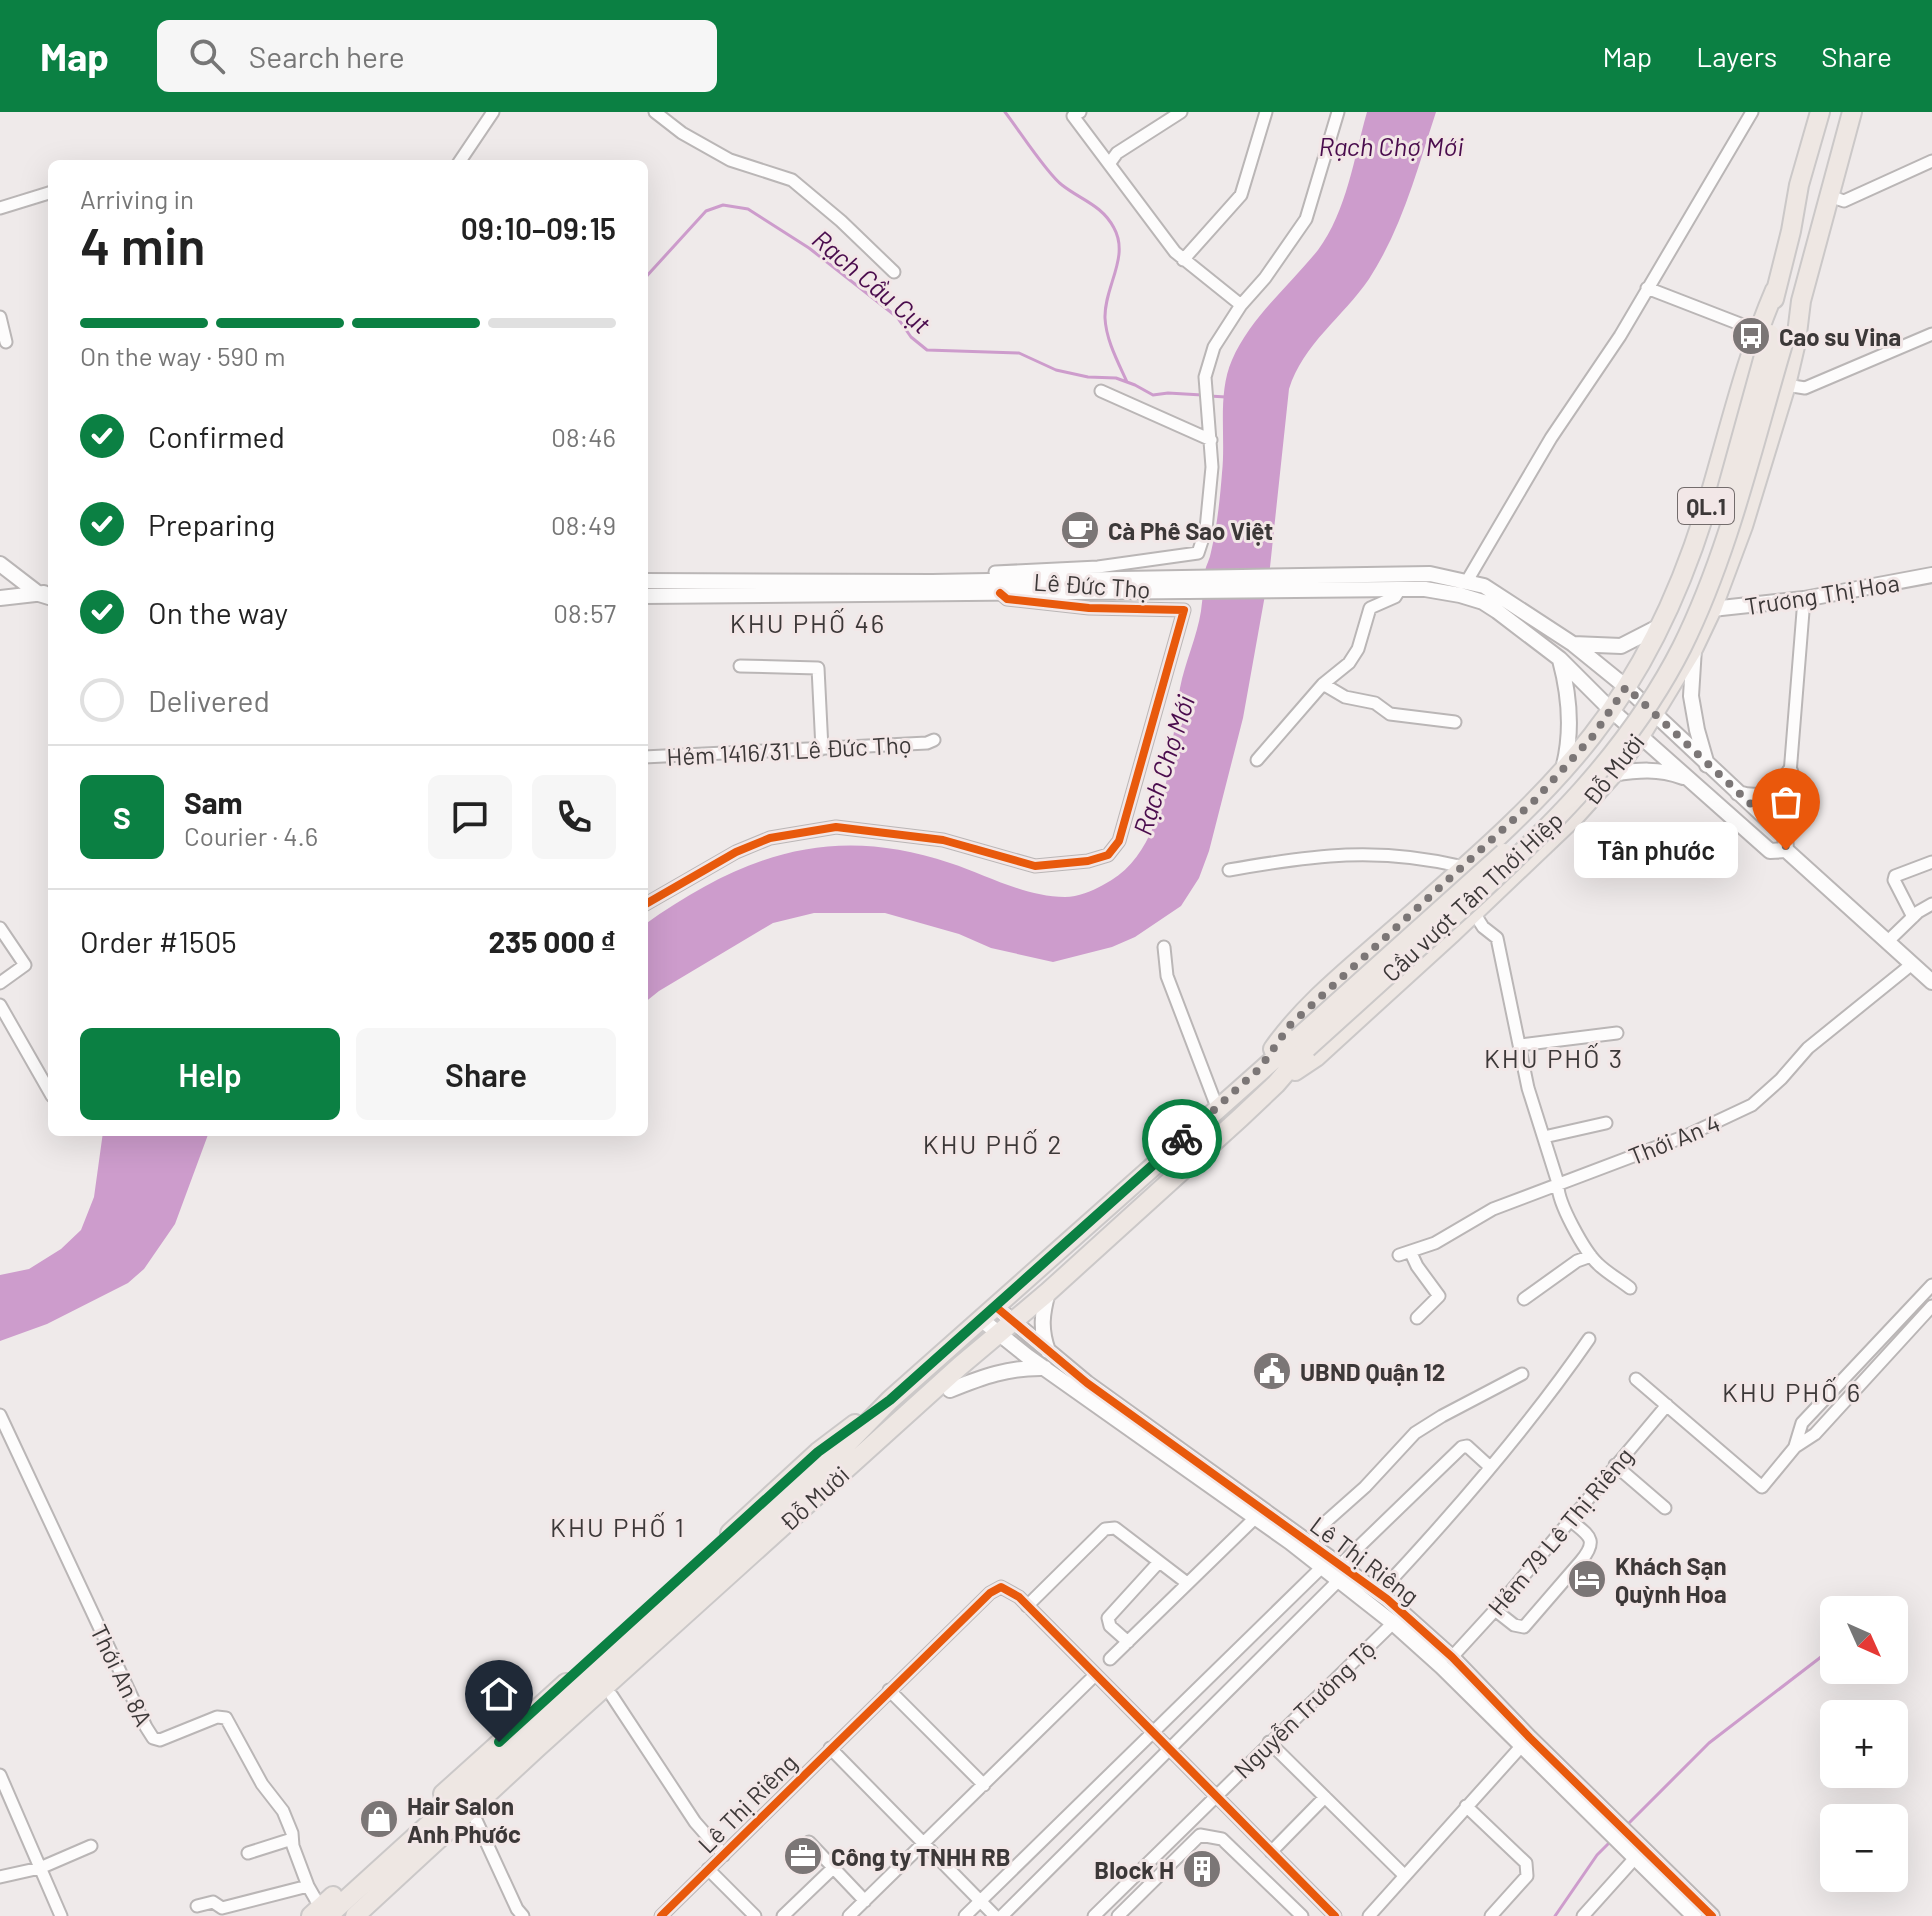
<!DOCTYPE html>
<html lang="en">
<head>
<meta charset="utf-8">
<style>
	body { margin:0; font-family:Barlow,sans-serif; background:#f6f6f6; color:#222; height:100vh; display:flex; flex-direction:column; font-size:30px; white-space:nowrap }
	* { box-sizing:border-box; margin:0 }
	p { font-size:26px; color:#767676 }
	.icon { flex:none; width:44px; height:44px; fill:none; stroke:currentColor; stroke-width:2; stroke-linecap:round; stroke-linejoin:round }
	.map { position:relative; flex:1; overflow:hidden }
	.drawer { position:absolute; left:48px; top:48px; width:600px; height:976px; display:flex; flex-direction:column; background:#fff; border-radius:12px; box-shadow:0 8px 32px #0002 }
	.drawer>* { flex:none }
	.needle { width:52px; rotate:135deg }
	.controls { position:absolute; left:1820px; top:1484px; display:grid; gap:16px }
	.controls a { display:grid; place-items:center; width:88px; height:88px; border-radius:12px; background:#fff; box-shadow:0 8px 32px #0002; font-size:40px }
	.pin { position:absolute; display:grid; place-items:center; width:68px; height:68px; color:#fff; margin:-82px -34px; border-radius:50% 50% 50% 0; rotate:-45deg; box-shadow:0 0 8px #0007 }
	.pin .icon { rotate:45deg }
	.courier { position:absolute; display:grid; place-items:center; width:80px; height:80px; margin:-40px; border:6px solid #0b8043; border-radius:50%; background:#fff; color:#222; box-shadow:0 2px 10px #0007 }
	.bubble { position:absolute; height:56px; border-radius:12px; background:#fff; box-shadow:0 8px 32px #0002; font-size:26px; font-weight:600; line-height:56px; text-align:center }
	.headline em { font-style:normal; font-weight:600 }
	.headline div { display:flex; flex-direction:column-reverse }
	.headline { display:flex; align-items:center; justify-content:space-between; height:136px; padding:0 32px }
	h1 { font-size:52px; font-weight:600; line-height:60px }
	.bar { display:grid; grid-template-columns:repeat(4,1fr); gap:12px 8px; align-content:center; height:96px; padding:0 32px }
	.bar i { height:10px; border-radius:6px; background:#e0e0e0 }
	.bar .selected { background:#0b8043 }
	.bar p { grid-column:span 4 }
	.line { display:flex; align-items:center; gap:20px; padding:0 32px; border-top:2px solid #e0e0e0 }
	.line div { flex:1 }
	.round { display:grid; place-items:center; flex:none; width:84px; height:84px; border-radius:12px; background:#f6f6f6 }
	ol { padding:0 32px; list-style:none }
	li { display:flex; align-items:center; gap:24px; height:88px }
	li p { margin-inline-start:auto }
	li .icon { padding:8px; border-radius:50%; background:#0b8043; color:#fff; stroke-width:4 }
	li:last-child { color:#767676 }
	li i { width:44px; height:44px; border:4px solid #e0e0e0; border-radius:50% }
	.cta { display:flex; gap:16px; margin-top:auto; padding:16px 32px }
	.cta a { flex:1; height:92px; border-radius:12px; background:#0b8043; color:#fff; font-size:32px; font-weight:600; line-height:92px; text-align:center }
	.cta a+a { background:#f6f6f6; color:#222 }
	header { display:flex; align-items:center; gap:48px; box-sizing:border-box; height:112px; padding:0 40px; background:#0b8043; color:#fff }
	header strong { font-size:38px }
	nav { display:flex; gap:44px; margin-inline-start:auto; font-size:28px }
	.search { width:560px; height:72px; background:#f6f6f6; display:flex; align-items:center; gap:20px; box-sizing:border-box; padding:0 28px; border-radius:12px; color:#767676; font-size:30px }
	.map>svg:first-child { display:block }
	.water { fill:#cd9ccc }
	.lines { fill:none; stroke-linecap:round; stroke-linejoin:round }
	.stream { stroke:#cd9ccc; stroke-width:3 }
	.minor-casing { stroke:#bab6b6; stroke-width:15 }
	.tertiary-casing { stroke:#bab6b6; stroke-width:18 }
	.secondary-casing { stroke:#bab6b6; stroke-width:18 }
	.trunk-casing { stroke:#cbc8c8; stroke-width:22 }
	.minor { stroke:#fdfcfc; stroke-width:11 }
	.tertiary { stroke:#fdfcfc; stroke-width:14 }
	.secondary { stroke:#fdfcfc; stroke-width:14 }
	.trunk { stroke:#eee7e3; stroke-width:18 }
	.trunk-bridge-casing { stroke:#cbc8c8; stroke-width:22; stroke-linecap:butt }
	.trunk-bridge { stroke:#eee7e3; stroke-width:18 }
	.cycleway-casing { stroke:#f2e7e7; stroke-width:13 }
	.cycleway { stroke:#e8590c; stroke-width:8 }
	.done { stroke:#7b7676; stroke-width:8; stroke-dasharray:0 14.4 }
	.route { stroke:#0b8043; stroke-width:10 }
	.labels { text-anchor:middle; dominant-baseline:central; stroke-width:6; stroke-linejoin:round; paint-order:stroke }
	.shield { fill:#f2e7e7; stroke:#736c6c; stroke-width:2 }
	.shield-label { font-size:22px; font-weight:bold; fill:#3c3838 }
	.poi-label { font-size:24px; font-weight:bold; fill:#3c3838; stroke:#f2e7e7; text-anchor:start }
	.street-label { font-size:24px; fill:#3c3838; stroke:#f2e7e7 }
	.water-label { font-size:26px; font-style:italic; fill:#4a0c4d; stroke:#f2e7e7 }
	.neighbourhood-label { font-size:26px; letter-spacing:2px; fill:#3c3838; stroke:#f2e7e7 }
</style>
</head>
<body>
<header>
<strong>Map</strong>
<div class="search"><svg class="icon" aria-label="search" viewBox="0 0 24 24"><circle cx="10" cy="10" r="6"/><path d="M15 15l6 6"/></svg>Search here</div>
<nav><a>Map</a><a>Layers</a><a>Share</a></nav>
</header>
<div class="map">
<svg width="1932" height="1804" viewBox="0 0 1932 1804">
	<rect width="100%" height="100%" fill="#efeaea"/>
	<path class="water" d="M1367 0H1436C1417 58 1402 116 1369 167 1343 205 1303 232 1289 277L1270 455 1243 606 1209 739 1199 766 1181 794 1135 825 1112 835 1053 850 991 836 959 822 885 801H814L773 811 659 879 644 891V813C743 743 831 711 950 751 987 763 1025 785 1065 785 1078 785 1092 779 1103 773 1170 740 1169 640 1180 576 1185 550 1197 525 1201 499 1203 486 1203 472 1205 459 1206 453 1210 447 1211 440 1217 415 1220 387 1222 361 1226 325 1217 282 1232 248 1250 206 1290 173 1318 138 1347 99 1354 45 1367 0Z
		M103 1020H209L175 1112 144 1157 128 1171 47 1212 0 1229V1163L29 1157 61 1137 81 1118 94 1085Z"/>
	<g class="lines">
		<path class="stream" d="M1005 0C1019 18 1047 62 1062 73 1081 88 1102 93 1114 116 1130 145 1104 175 1105 206 1106 228 1118 250 1127 270
			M644 167 706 99 723 93 748 97 809 136 897 205 911 225 927 238 1019 241 1056 258 1088 265 1116 266 1135 273 1153 283 1168 281 1202 283
			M1209 284 1226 285
			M1625 1715 1709 1631 1834 1535
			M1555 1804 1597 1743 1611 1729"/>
		<g class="minor-casing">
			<path id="minor" d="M655 0 682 21 730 48 792 68 841 109 894 160
				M1080 0 1073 4 1175 140 1241 193
				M458 52 493 0
				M1109 52 1117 41 1181 0
				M1829 84 1844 89 1932 49
				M0 96 52 80
				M1183 148 1241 83 1266 0
				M1647 176 1758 219
				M0 205 6 230
				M1786 273 1805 276 1932 222
				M1101 279 1211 328
				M995 460 1098 455 1198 441 1206 417 1212 355 1205 265 1214 235 1241 193 1265 166 1306 107 1338 0
				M1467 469 1551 326 1620 224 1752 0
				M740 554 818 556 822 637
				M1323 572 1345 585 1375 591 1390 602 1455 610
				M644 645 927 631 934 628
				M1257 648 1323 572 1349 551 1358 537 1370 496 1395 485 1400 477
				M1785 724 1804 487
				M1229 758C1314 743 1378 734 1464 755
				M644 793 736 740 770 726 836 715 943 728 1035 754 1088 749 1108 743 1119 729 1184 498 1089 496 1007 487 1000 481
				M1474 801 1483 815 1497 826 1528 976 1558 1071C1556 1089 1585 1140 1598 1152 1607 1161 1620 1168 1630 1176
				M1913 805 1894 768 1895 764 1932 750
				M0 816 25 853 0 871
				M1887 830 1918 800 1932 792
				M1164 835 1167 864 1217 995
				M0 893 52 984
				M1520 933 1617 921
				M1544 1025 1606 1011
				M1411 1141 1417 1154 1439 1184 1417 1206
				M1399 1143 1435 1131 1493 1097 1686 1024 1752 993 1781 967 1808 936 1912 852
				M1524 1187 1577 1149 1591 1144
				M1636 1267 1762 1375 1795 1335 1815 1322 1932 1194
				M0 1303 146 1615 153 1626 160 1628 217 1605 226 1606 262 1672 283 1699 292 1721 293 1734 308 1774 320 1795
				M1795 1334 1802 1311 1932 1173
				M1615 1353 1665 1396
				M1311 1431 1321 1414 1365 1375 1415 1321 1442 1304 1522 1262
				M1341 1452 1462 1335 1467 1334 1490 1355
				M1379 1481C1454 1401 1527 1317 1589 1227
				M1027 1494 1105 1417 1115 1416 1187 1471
				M1495 1498 1514 1513 1524 1515 1581 1449C1600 1426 1587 1423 1569 1407
				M1128 1530 1110 1514 1108 1506 1159 1450
				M1452 1545 1495 1498 1667 1293
				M1110 1547 1256 1405
				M889 1578 984 1673
				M612 1584 695 1710 724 1743
				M1269 1630 1405 1764
				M830 1636 995 1804
				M0 1663 61 1804
				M1466 1694 1526 1751 1527 1764 1491 1804
				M476 1708 517 1797 523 1804
				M809 1730 865 1789
				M1271 1740 1325 1685
				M248 1741 292 1727
				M708 1757 755 1804
				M0 1765 40 1756 91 1734
				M197 1794 213 1790 222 1796 308 1774
				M661 1804 990 1481 1001 1475 1019 1485 1335 1804
				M783 1804 833 1756
				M849 1804 1095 1563
				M965 1804 1322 1455
				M1002 1804 1339 1468
				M1094 1804 1393 1511
				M1118 1804 1200 1723 1222 1727 1302 1804
				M1369 1804 1526 1629
				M1583 1804 1635 1746"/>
		</g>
		<g class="tertiary-casing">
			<path id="tertiary" d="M1712 497 1804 487 1932 463
				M1048 1180C1042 1202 1040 1217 1048 1239
				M996 1195 1087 1271 1387 1487 1452 1545 1530 1626 1712 1804
				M982 1208 1027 1244 1290 1430 1393 1511 1442 1555 1694 1804
				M950 1278C982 1265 1009 1255 1045 1256"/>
		</g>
		<g class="secondary-casing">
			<path id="secondary" d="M0 452 39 482 52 486
				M644 469 932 470 1430 462 1484 474 1573 532 1626 575 1785 724 1786 738 1932 870
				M644 484 1400 477H1425L1460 483 1483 490 1497 499 1560 547 1611 598 1770 739 1786 738
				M0 486 44 481
				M1573 532 1621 534 1660 514
				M1694 536 1691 584 1697 618 1707 653
				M1560 548C1570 585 1573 620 1563 657
				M1613 662C1638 658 1658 656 1683 665
				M1738 681C1762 689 1778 680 1790 659"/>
		</g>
		<g class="trunk-casing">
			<path id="trunk" d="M1774 187 1791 119 1799 73 1820 0
				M1273 937C1304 893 1348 858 1389 822 1459 760 1534 698 1592 624 1643 559 1679 482 1704 403 1727 328 1744 250 1775 178
				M1295 959 1316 945 1452 821 1575 704 1613 662 1640 624 1694 535 1712 497 1743 414 1786 273 1796 230 1801 189 1852 0
				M730 1421 818 1340 855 1312
				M443 1682 566 1571
				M311 1804 333 1784
				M328 1804 844 1335 890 1288 1298 926
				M355 1804 536 1637 960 1254 1048 1180 1240 1006 1276 972 1307 936"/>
		</g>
		<use href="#minor" class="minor"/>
		<use href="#tertiary" class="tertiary"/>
		<use href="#secondary" class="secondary"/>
		<use href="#trunk" class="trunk"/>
		<g class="trunk-bridge-casing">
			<path id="trunk-bridge" d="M1725 385 1770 222
				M1298 926 1504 741
				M1307 936C1357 891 1406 846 1456 802 1543 723 1628 642 1682 535 1730 438 1754 328 1785 225"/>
		</g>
		<use href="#trunk-bridge" class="trunk-bridge"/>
		<g class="cycleway-casing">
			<path id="cycleway" d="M644 793 736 740 770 726 836 715 943 728 1035 754 1088 749 1108 743 1119 729 1184 498 1089 496 1007 487 1000 481
				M996 1195 1087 1271 1387 1487 1452 1545 1530 1626 1712 1804
				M661 1804 990 1481 1001 1475 1019 1485 1335 1804"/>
		</g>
		<use href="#cycleway" class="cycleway"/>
	</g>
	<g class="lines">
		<path class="done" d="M1182 1027 1260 956 1290 913 1535 688 1593 624 1626 575 1785 724 1786 738"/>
		<path class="route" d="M499 1630 818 1340 890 1288 1182 1027"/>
	</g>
	<defs>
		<g id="bus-disc" transform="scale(2)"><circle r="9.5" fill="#7b7676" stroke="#f2e7e7"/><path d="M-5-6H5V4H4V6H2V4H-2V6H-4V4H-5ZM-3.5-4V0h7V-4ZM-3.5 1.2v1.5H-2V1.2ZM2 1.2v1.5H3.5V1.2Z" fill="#fff"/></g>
		<g id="cafe-disc" transform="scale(2)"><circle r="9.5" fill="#7b7676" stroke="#f2e7e7"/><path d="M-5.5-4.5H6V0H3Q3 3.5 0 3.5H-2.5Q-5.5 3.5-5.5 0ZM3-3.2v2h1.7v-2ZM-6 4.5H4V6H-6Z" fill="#fff"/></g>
		<g id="civic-disc" transform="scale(2)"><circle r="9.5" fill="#7b7676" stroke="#f2e7e7"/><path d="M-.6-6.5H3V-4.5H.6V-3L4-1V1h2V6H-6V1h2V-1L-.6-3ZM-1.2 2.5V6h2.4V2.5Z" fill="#fff"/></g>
		<g id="hotel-disc" transform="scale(2)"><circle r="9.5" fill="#7b7676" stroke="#f2e7e7"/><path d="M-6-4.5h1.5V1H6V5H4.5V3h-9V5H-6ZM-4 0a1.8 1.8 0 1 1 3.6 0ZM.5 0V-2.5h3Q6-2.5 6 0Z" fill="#fff"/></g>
		<g id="shop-disc" transform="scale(2)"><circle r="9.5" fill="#7b7676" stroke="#f2e7e7"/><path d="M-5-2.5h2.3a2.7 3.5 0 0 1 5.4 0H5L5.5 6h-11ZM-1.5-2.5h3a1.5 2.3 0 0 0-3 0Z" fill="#fff"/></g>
		<g id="office-disc" transform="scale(2)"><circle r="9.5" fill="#7b7676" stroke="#f2e7e7"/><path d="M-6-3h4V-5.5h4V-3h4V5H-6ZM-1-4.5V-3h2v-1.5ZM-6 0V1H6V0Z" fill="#fff"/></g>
		<g id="building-disc" transform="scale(2)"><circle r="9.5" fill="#7b7676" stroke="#f2e7e7"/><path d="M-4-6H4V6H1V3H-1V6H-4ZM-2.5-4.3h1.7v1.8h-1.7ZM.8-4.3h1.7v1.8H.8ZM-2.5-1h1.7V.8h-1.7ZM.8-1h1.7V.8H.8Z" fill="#fff"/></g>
	</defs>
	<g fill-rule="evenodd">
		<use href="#bus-disc" x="1751" y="224"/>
		<use href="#cafe-disc" x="1080" y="418"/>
		<use href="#civic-disc" x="1272" y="1259"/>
		<use href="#hotel-disc" x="1587" y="1467"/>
		<use href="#shop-disc" x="379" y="1707"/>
		<use href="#office-disc" x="803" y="1744"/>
		<use href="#building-disc" x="1202" y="1757"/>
	</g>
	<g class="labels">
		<rect class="shield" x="1678" y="376" width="56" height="36" rx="6"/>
		<g class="shield-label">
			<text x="1706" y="394">QL.1</text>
		</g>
		<g class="poi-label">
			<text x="1779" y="224">Cao su Vina</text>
			<text x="1108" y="418">Cà Phê Sao Việt</text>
			<text x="1300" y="1259">UBND Quận 12</text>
			<text x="1615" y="1453">Khách Sạn<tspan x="1615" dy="28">Quỳnh Hoa</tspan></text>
			<text x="407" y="1693">Hair Salon<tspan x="407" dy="28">Anh Phước</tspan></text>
			<text x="831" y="1744">Công ty TNHH RB</text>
			<text x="1174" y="1757" text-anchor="end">Block H</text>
		</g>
		<g class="street-label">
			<text transform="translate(1092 473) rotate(4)">Lê Đức Thọ</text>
			<text transform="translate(1822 482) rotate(-9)">Trương Thị Hoa</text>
			<text transform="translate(789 638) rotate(-3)">Hẻm 1416/31 Lê Đức Thọ</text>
			<text transform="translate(1613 657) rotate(-52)">Đỗ Mười</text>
			<text transform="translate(1472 784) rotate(-43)">Cầu vượt Tân Thới Hiệp</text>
			<text transform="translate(1674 1027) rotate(-22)">Thới An 4</text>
			<text transform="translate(814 1386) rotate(-42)">Đỗ Mười</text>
			<text transform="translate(1560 1419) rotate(-50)">Hẻm 79 Lê Thị Riêng</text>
			<text transform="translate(1365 1448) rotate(37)">Lê Thị Riêng</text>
			<text transform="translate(122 1563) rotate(64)">Thới An 8A</text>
			<text transform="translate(1304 1597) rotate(-44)">Nguyễn Trường Tộ</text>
			<text transform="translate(747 1691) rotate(-45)">Lê Thị Riêng</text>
		</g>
		<g class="water-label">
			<text x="1391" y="33">Rạch Chợ Mới</text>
			<text transform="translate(872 169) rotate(40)">Rạch Cầu Cụt</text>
			<text transform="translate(1163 653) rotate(-72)">Rạch Chợ Mới</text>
		</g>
		<g class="neighbourhood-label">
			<text x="808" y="510">KHU PHỐ 46</text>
			<text x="1554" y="945">KHU PHỐ 3</text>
			<text x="993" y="1031">KHU PHỐ 2</text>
			<text x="1792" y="1279">KHU PHỐ 6</text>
			<text x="618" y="1414">KHU PHỐ 1</text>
		</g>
	</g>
</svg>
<div class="controls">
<a><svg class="needle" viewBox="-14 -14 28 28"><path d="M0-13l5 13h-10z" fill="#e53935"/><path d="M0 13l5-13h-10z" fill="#767676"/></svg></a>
<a>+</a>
<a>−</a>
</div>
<div class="pin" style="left:1786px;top:738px;background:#ea580c"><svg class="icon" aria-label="bag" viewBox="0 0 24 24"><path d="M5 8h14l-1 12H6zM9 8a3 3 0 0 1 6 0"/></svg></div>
<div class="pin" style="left:499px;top:1630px;background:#1f2937"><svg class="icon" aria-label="home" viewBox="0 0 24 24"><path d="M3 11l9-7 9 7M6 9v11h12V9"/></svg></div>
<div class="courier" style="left:1182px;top:1027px"><svg class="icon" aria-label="bike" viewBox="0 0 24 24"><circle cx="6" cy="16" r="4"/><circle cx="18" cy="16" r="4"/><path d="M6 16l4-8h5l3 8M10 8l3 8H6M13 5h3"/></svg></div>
<div class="bubble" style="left:1574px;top:710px;width:164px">Tân phước</div>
<section class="drawer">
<div class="headline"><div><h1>4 min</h1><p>Arriving in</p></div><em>09:10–09:15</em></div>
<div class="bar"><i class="selected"></i><i class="selected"></i><i class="selected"></i><i></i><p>On the way · 590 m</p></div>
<ol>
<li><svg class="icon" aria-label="check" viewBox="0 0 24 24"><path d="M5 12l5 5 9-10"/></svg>Confirmed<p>08:46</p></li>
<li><svg class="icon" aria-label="check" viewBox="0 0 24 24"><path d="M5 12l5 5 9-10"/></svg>Preparing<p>08:49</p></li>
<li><svg class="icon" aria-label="check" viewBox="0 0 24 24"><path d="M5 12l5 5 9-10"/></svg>On the way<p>08:57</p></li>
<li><i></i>Delivered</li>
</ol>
<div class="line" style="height:144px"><b class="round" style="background:#0b8043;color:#fff">S</b><div><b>Sam</b><p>Courier · 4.6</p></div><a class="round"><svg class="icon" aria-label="chat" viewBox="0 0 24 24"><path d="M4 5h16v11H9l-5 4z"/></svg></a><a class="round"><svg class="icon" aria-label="phone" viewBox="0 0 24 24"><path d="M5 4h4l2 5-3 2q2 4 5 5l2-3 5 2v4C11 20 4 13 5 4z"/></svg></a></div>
<div class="line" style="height:104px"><div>Order #1505</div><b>235 000 ₫</b></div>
<div class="cta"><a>Help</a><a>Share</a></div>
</section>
</div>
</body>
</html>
